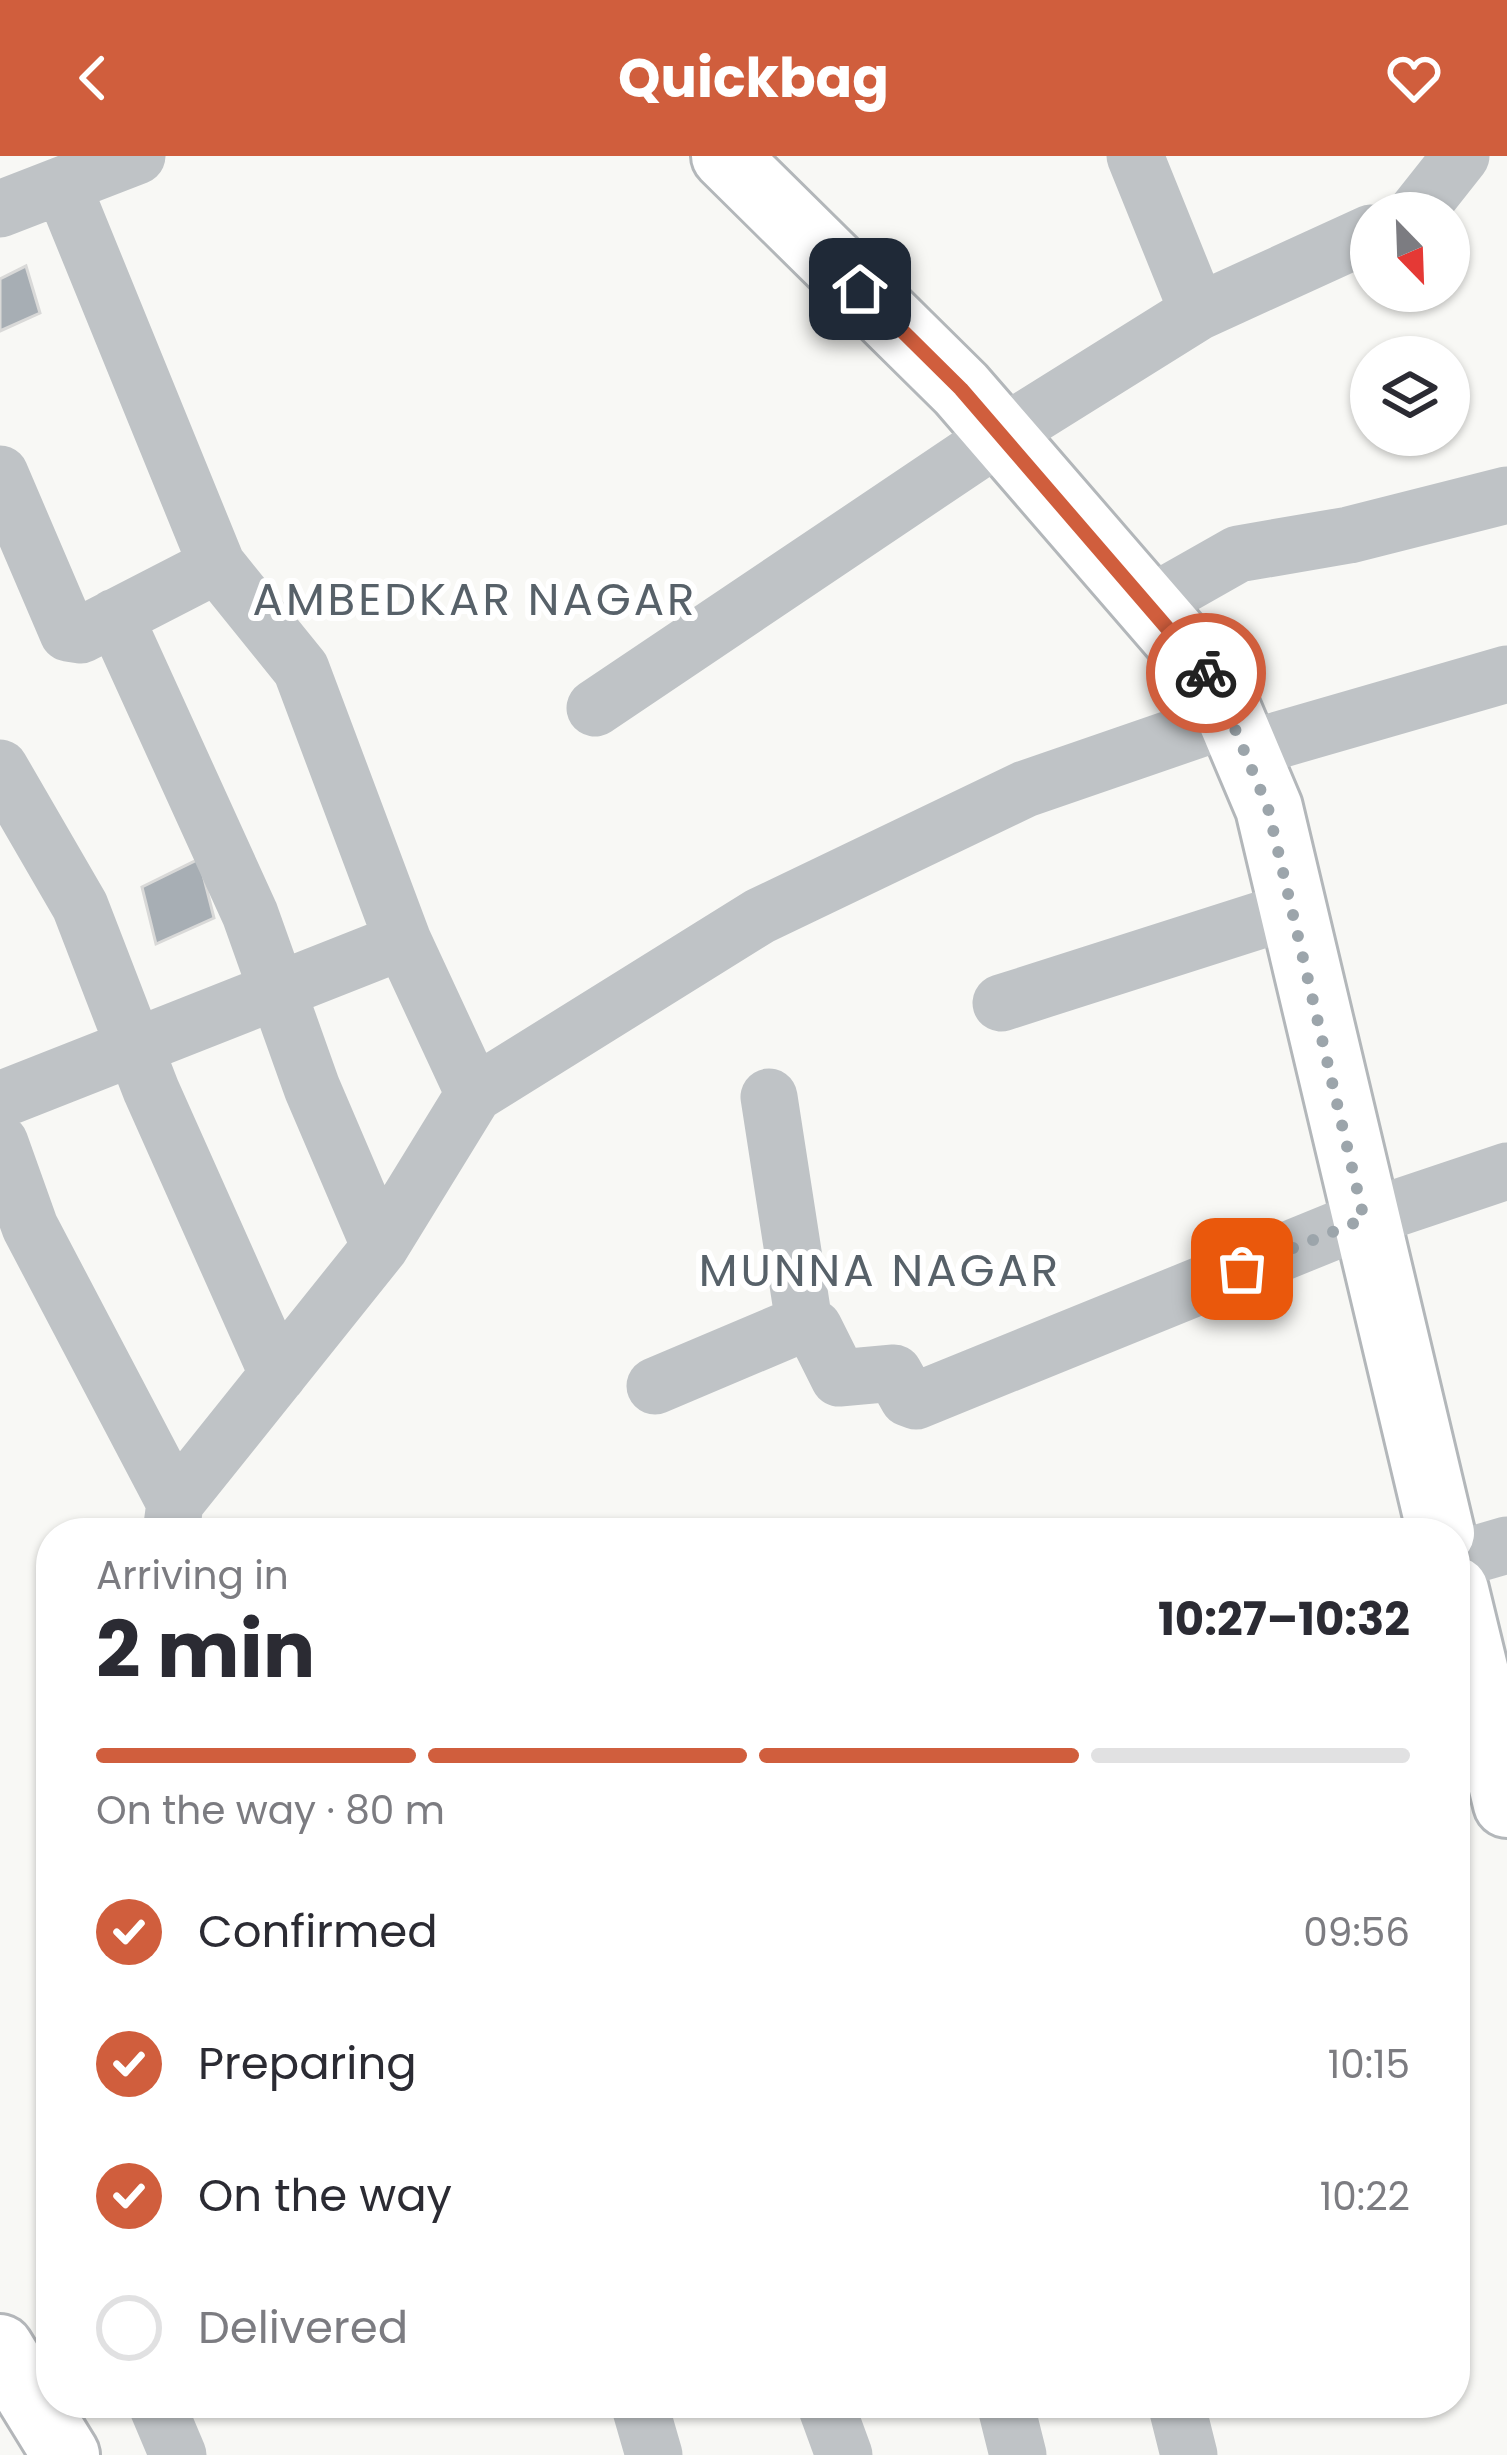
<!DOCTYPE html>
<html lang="en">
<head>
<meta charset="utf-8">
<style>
	body { margin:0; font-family:Poppins,sans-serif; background:#f2f2f3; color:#2b2b33; height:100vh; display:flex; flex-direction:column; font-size:45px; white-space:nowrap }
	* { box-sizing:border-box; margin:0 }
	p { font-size:39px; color:#7c7c81 }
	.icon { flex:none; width:66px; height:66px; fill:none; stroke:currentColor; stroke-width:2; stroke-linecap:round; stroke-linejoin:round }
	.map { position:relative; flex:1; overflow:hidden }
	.side { position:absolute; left:36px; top:1362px; width:1434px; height:900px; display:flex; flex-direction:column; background:#fff; border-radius:48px; box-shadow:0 3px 9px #0004 }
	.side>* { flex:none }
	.needle { width:78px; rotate:157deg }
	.tools { position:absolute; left:1350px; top:36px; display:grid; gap:24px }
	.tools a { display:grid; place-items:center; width:120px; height:120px; border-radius:50%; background:#fff; box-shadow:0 3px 9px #0004; font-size:60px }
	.pin { position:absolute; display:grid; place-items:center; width:102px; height:102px; color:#fff; margin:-51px; border-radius:24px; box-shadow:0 6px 18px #0006 }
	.courier { position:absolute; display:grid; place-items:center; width:120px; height:120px; margin:-60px; border:9px solid #d05e3d; border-radius:50%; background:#fff; color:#222; box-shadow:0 3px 15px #0007 }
	.summary em { font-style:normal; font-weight:700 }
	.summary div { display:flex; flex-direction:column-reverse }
	.summary { display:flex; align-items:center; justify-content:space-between; height:204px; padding:0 60px }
	h1 { font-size:78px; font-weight:700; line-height:90px }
	.bar { display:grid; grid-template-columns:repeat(4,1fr); gap:18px 12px; align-content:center; height:144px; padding:0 60px }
	.bar i { height:15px; border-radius:9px; background:#e1e1e2 }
	.bar .selected { background:#d05e3d }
	.bar p { grid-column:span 4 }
	ol { padding:0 60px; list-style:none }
	li { display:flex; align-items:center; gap:36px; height:132px }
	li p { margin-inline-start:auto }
	li .icon { padding:12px; border-radius:50%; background:#d05e3d; color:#fff; stroke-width:4 }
	li:last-child { color:#7c7c81 }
	li i { width:66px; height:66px; border:6px solid #e1e1e2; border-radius:50% }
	header { display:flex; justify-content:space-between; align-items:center; height:156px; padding:0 60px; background:#d05e3d; color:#fff; font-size:54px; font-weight:700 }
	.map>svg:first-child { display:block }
	.building { fill:#a7aeb4; stroke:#d9d9d8; stroke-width:3 }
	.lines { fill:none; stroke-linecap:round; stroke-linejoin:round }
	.major-casing { stroke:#b3b7ba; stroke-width:72 }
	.highway-casing { stroke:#b3b6b9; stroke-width:72 }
	.minor { stroke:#bfc3c6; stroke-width:57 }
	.major { stroke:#fff; stroke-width:66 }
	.highway { stroke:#fff; stroke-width:66 }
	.done { stroke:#9ca5ab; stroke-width:12; stroke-dasharray:0 21.6 }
	.route { stroke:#d05e3d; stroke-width:15 }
	.labels { text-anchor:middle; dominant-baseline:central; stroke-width:12; stroke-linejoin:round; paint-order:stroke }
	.neighbourhood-label { font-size:45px; letter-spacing:3px; fill:#576169; stroke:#fff }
</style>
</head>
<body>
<header><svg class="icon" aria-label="back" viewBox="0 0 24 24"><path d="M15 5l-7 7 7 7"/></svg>Quickbag<svg class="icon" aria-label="heart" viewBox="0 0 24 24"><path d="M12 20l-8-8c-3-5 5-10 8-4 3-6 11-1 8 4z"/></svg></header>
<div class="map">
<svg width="1507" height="2299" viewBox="0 0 1507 2299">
	<rect width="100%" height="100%" fill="#f8f8f5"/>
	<path class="building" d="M26 110 40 157 0 175V123Z
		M199 703 214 762 156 788 142 731Z"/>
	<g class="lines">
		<g class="major-casing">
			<path id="major" d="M725 0 961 233 1217 529 1269 652 1441 1377
				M1455 1434 1507 1648"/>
		</g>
		<g class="highway-casing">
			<path id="highway" d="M0 2192 66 2299"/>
		</g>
		<path class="minor" d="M1135 0 1198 156
			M63 31 217 409
			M0 53 137 0
			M1416 57 1461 0
			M0 318 68 477 81 479 217 409 301 513 403 785 474 938
			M1148 449 1238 398 1349 379 1507 339
			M115 461 250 758 312 932 380 1091
			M595 552 1001 279 1198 156 1371 77
			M1244 594 1507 518
			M0 612 80 750 151 934 278 1219
			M1001 847 1292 754
			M769 941 804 1167
			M0 944 403 785
			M0 987 30 1071 175 1347
			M655 1230 804 1167 814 1172 839 1222 894 1217 908 1242 916 1245 1364 1063 1507 1015
			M171 1377 175 1347 380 1091 474 938 760 760 1025 633 1231 562
			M1455 1404 1507 1389
			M156 2247 178 2299
			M639 2247 654 2299
			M825 2247 844 2299
			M1005 2247 1018 2299
			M1176 2247 1189 2299"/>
		<use href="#major" class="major"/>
		<use href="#highway" class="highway"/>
	</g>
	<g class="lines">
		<path class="done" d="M1206 517 1217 530 1268 652 1364 1063 1242 1113"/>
		<path class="route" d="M860 133 961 233 1206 517"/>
	</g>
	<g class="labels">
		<g class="neighbourhood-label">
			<text x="475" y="443">AMBEDKAR NAGAR</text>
			<text x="880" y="1114">MUNNA NAGAR</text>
		</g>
	</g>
</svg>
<div class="tools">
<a><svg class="needle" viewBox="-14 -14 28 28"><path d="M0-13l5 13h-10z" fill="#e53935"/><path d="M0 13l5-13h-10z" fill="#7c7c81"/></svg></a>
<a><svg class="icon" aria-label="layers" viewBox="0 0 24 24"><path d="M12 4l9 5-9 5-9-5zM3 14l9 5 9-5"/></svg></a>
</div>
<div class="pin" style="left:1242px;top:1113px;background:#ea580c"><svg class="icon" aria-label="bag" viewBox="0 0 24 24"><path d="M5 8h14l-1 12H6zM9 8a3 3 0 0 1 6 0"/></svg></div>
<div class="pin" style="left:860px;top:133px;background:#1f2937"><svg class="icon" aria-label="home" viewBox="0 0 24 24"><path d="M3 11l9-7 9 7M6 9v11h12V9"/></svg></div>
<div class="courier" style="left:1206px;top:517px"><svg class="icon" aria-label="bike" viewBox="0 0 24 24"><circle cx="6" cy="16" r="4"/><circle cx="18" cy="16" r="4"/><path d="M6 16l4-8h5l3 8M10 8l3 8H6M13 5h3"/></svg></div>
<section class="side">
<div class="summary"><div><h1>2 min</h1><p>Arriving in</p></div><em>10:27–10:32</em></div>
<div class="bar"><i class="selected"></i><i class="selected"></i><i class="selected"></i><i></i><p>On the way · 80 m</p></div>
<ol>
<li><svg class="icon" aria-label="check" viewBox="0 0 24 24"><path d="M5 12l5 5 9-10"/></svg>Confirmed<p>09:56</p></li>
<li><svg class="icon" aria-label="check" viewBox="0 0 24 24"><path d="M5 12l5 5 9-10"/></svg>Preparing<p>10:15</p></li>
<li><svg class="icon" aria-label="check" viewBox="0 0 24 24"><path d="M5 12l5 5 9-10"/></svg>On the way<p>10:22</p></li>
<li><i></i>Delivered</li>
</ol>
</section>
</div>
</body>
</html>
